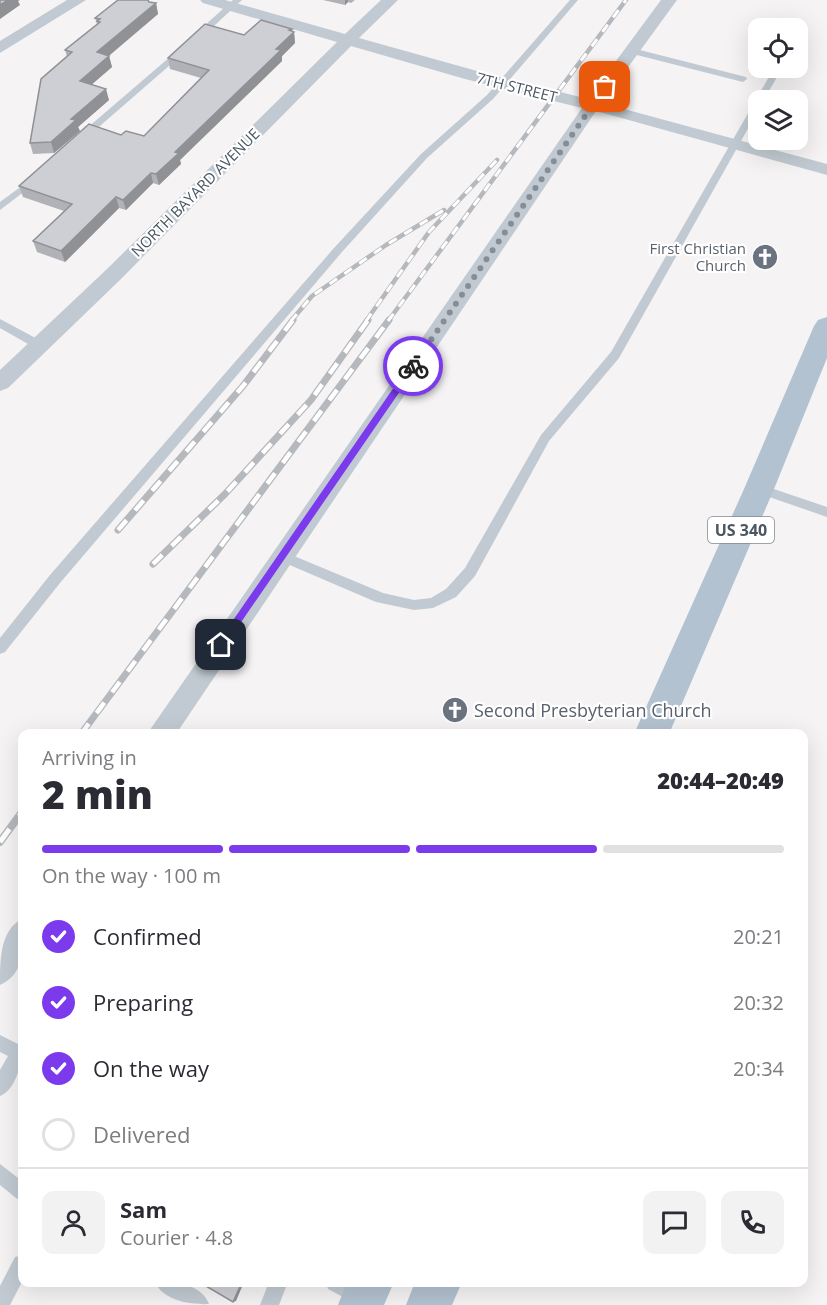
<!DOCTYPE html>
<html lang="en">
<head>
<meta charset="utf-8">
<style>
	body { margin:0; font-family:"Open Sans",sans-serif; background:#f2f2f3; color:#2b2b33; height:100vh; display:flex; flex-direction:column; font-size:22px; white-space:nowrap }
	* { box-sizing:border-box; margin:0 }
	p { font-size:20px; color:#7c7c81 }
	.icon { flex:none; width:33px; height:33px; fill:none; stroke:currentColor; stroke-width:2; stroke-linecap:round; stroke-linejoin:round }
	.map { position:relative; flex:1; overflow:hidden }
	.sheet { position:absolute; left:18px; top:729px; width:790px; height:558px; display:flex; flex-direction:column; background:#fff; border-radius:12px; box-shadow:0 6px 24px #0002 }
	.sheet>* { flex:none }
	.controls { position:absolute; left:748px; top:18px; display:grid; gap:12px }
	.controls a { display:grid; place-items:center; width:60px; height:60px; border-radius:12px; background:#fff; box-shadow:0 6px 24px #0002; font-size:30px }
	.pin { position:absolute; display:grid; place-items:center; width:51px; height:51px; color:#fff; margin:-26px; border-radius:12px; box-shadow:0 3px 9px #0006 }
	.courier { position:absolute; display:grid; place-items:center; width:60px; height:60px; margin:-30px; border:4px solid #7c3aed; border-radius:50%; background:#fff; color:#222; box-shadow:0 2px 8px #0007 }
	.head em { font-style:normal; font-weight:800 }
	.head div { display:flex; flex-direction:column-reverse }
	.head { display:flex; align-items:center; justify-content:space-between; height:102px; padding:0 24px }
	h1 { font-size:39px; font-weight:800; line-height:45px }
	.bar { display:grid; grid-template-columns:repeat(4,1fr); gap:9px 6px; align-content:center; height:72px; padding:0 24px }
	.bar i { height:8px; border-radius:4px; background:#e1e1e2 }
	.bar .active { background:#7c3aed }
	.bar p { grid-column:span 4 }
	.line { display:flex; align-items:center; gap:15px; padding:0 24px; border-top:2px solid #e1e1e2 }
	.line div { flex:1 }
	.round { display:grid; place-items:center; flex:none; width:63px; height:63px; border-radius:12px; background:#f2f2f3 }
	ol { padding:0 24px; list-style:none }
	li { display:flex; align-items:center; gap:18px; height:66px }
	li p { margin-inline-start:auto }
	li .icon { padding:6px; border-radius:50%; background:#7c3aed; color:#fff; stroke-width:4 }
	li:last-child { color:#7c7c81 }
	li i { width:33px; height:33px; border:3px solid #e1e1e2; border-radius:50% }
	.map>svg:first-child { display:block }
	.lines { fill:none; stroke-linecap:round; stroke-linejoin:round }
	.lane { fill:#c1cad2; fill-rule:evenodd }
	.street { fill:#c1cad2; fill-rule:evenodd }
	.primary { fill:#b3c2d1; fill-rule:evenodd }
	.rail-far2-casing { stroke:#b5b8bd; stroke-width:4.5 }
	.rail-far1-casing { stroke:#b5b8bd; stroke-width:7 }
	.rail-casing { stroke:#b5b8bd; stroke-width:8 }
	.rail-far2 { stroke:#fff; stroke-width:3; stroke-dasharray:9; stroke-linecap:butt }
	.rail-far1 { stroke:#fff; stroke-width:4.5; stroke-dasharray:13; stroke-linecap:butt }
	.rail { stroke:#fff; stroke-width:5; stroke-dasharray:16; stroke-linecap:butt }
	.wall { fill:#b0b2b7 }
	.shaded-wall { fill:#909195 }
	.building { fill:#cdcfd5; stroke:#909195; stroke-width:1.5 }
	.route { fill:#7c3aed }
	.done { stroke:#868d94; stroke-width:6; stroke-dasharray:0 10.8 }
	.labels { text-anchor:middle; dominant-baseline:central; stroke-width:4.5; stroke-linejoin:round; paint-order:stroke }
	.far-street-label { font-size:15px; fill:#4a5661; stroke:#fff }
	.far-worship-label { font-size:15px; fill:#5b616d; stroke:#fff; text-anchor:end }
	.shield { fill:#fff; stroke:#808990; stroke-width:1.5 }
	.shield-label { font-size:16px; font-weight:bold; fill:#4a5661 }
	.worship-label { font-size:18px; fill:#5b616d; stroke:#fff; text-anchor:start }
</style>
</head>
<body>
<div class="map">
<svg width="827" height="1305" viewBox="0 0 827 1305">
	<rect width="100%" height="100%" fill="#f5f3f3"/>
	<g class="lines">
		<path class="lane" d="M233 0H242L200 39H194V35Z
			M570 0H578L493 99 427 158 342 252 60 583 5 652 0 654V638L50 575 334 248 421 154 487 95Z
			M632 48 746 77 747 79 743 82 629 53V49Z
			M178 50 185 52 85 139H79V135Z
			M774 68H782L764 100H759V109L619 358 549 441 475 576 456 597 433 608 414 610 376 602 278 560 276 556 282 551 383 593 414 600 431 598 446 589 465 568 541 435 611 352Z
			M34 177 39 180 37 182 0 210V202Z
			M0 319 43 342V348H35L0 328Z
			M759 484 827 507V517L755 492 753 489 755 486Z
			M0 1035 22 1046C22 1062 17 1089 0 1096V1070L8 1056 0 1052Z
			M0 1164 22 1181V1201L16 1198 0 1185Z
			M22 1255V1282L10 1305H0V1286L15 1257Z
			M155 1282C174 1282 201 1283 209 1304 192 1305 163 1301 155 1282Z
			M269 1282H288L279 1305H260Z
			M326 1282C342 1282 361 1279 368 1296L366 1303 358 1305 328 1289Z"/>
		<path class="street" d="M67 0H86L0 53V41Z
			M200 0H225L345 34 381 0H398L359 38 477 71 588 99 661 0H677L602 103 827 164V175L596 111 176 734H147L582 108 465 79 351 46 121 279 8 388 0 391V370L107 269 337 42 203 3Z
			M22 919C25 943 26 974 0 985 0 960 0 930 22 919Z"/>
		<path class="primary" d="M827 317V358L774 489 669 734H634L744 489 814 326 818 320Z
			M347 1282H394L384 1305H338Z
			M415 1282H462L452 1305H406Z"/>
		<g class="rail-far2-casing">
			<path id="rail-far2" d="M291 321 312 296 386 245 444 210
				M366 321 429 232 497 160
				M388 321 626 0"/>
		</g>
		<g class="rail-far1-casing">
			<path id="rail-far1" d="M118 530 243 386 293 320
				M153 564 225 494 311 400 368 320
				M81 734 389 320"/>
		</g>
		<g class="rail-casing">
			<path id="rail" d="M0 842 22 812"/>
		</g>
		<use href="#rail-far2" class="rail-far2"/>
		<use href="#rail-far1" class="rail-far1"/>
		<use href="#rail" class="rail"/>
	</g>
	<path class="wall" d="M323 0H355L351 3 348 2 345 5Z
		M149 2 156 3 158 14 109 56 112 67 91 85 109 100 78 127 80 131 54 153 33 154 30 143 67 57 65 50 97 24 95 18Z
		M292 31 294 32 295 43 282 56V61L180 160 181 164 159 185 153 183 126 210 119 208 65 262 37 252 33 241 64 211 23 197 19 186 121 135 144 136 201 78 170 69 168 58 244 35Z"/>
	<path class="shaded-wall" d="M8 0H20L18 1 20 5 0 19V5Z
		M345 0H348V2L345 5Z
		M156 3 158 14 100 63 97 52Z
		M292 29V34L294 32 295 43 282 56V61L180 160 181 164 159 185 156 174 175 152 276 49Z
		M109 56 112 67 83 92 80 81Z
		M106 89 109 100 78 127 80 131 54 153 51 142 71 119Z
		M151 173 153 183 126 210 123 200Z
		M116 197 119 208 65 262 61 251Z
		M242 1282H244L236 1301 233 1302Z"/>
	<path class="building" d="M0 0H8L0 5Z
		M118 0H148L149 2 156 3 97 52 109 56 80 81 106 89 71 119 76 120 51 142 30 143 41 79 72 52 65 50 100 22 97 21 100 19 95 18Z
		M261 20 292 29 289 30 294 32 276 49 281 50 175 152 179 153 156 174 151 173 123 200 116 197 61 251 33 241 72 204 19 186 89 124 121 135 126 131 144 136 209 70 168 58 205 24 244 35Z
		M199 1282H242L233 1302Z"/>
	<path class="route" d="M413 363 417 366 416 368 224 647H218V642L410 364Z"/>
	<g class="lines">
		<path class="done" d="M413 366 605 87"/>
	</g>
	<defs>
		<g id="church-disc" transform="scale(1.35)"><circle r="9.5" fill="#6b7280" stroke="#fff"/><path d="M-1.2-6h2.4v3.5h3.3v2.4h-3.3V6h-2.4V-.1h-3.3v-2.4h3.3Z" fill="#fff"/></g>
	</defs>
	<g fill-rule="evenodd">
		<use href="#church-disc" x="765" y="257"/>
		<use href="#church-disc" x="455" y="710"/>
	</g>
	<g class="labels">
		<g class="far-street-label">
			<text transform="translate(517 87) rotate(14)">7TH STREET</text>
			<text transform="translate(195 192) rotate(-45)">NORTH BAYARD AVENUE</text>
		</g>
		<g class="far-worship-label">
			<text x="746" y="248">First Christian<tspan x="746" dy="17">Church</tspan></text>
		</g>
		<rect class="shield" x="708" y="517" width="66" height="26" rx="4.5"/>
		<g class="shield-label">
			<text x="741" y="530">US 340</text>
		</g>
		<g class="worship-label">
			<text x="474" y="710">Second Presbyterian Church</text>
		</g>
	</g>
</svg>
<div class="controls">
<a><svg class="icon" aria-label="locate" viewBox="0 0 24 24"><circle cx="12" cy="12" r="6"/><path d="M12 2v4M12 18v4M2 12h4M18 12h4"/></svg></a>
<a><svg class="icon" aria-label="layers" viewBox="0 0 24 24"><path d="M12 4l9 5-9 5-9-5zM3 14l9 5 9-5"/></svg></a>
</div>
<div class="pin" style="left:605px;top:87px;background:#ea580c"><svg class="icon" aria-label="bag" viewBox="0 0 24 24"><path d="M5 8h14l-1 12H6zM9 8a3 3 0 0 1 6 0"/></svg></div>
<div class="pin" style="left:221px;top:645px;background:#1f2937"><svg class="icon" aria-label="home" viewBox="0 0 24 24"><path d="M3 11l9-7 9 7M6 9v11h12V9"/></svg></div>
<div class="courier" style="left:413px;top:366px"><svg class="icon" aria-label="bike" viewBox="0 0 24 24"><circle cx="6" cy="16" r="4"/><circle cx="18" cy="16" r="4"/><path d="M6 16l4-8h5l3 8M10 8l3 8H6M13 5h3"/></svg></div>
<section class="sheet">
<div class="head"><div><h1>2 min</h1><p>Arriving in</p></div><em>20:44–20:49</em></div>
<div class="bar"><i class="active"></i><i class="active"></i><i class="active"></i><i></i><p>On the way · 100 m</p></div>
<ol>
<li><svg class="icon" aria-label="check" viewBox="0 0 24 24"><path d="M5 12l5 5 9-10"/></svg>Confirmed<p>20:21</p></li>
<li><svg class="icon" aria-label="check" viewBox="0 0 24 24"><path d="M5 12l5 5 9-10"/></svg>Preparing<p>20:32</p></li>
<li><svg class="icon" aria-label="check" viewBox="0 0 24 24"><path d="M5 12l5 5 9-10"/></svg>On the way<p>20:34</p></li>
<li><i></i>Delivered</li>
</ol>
<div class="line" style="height:108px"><a class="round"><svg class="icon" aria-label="person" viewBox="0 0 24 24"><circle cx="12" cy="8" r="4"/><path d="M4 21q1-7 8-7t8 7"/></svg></a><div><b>Sam</b><p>Courier · 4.8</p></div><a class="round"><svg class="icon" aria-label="chat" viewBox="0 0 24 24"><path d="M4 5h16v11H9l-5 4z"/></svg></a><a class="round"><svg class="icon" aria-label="phone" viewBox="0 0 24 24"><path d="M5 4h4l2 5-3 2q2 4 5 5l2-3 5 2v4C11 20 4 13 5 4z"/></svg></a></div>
</section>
</div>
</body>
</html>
